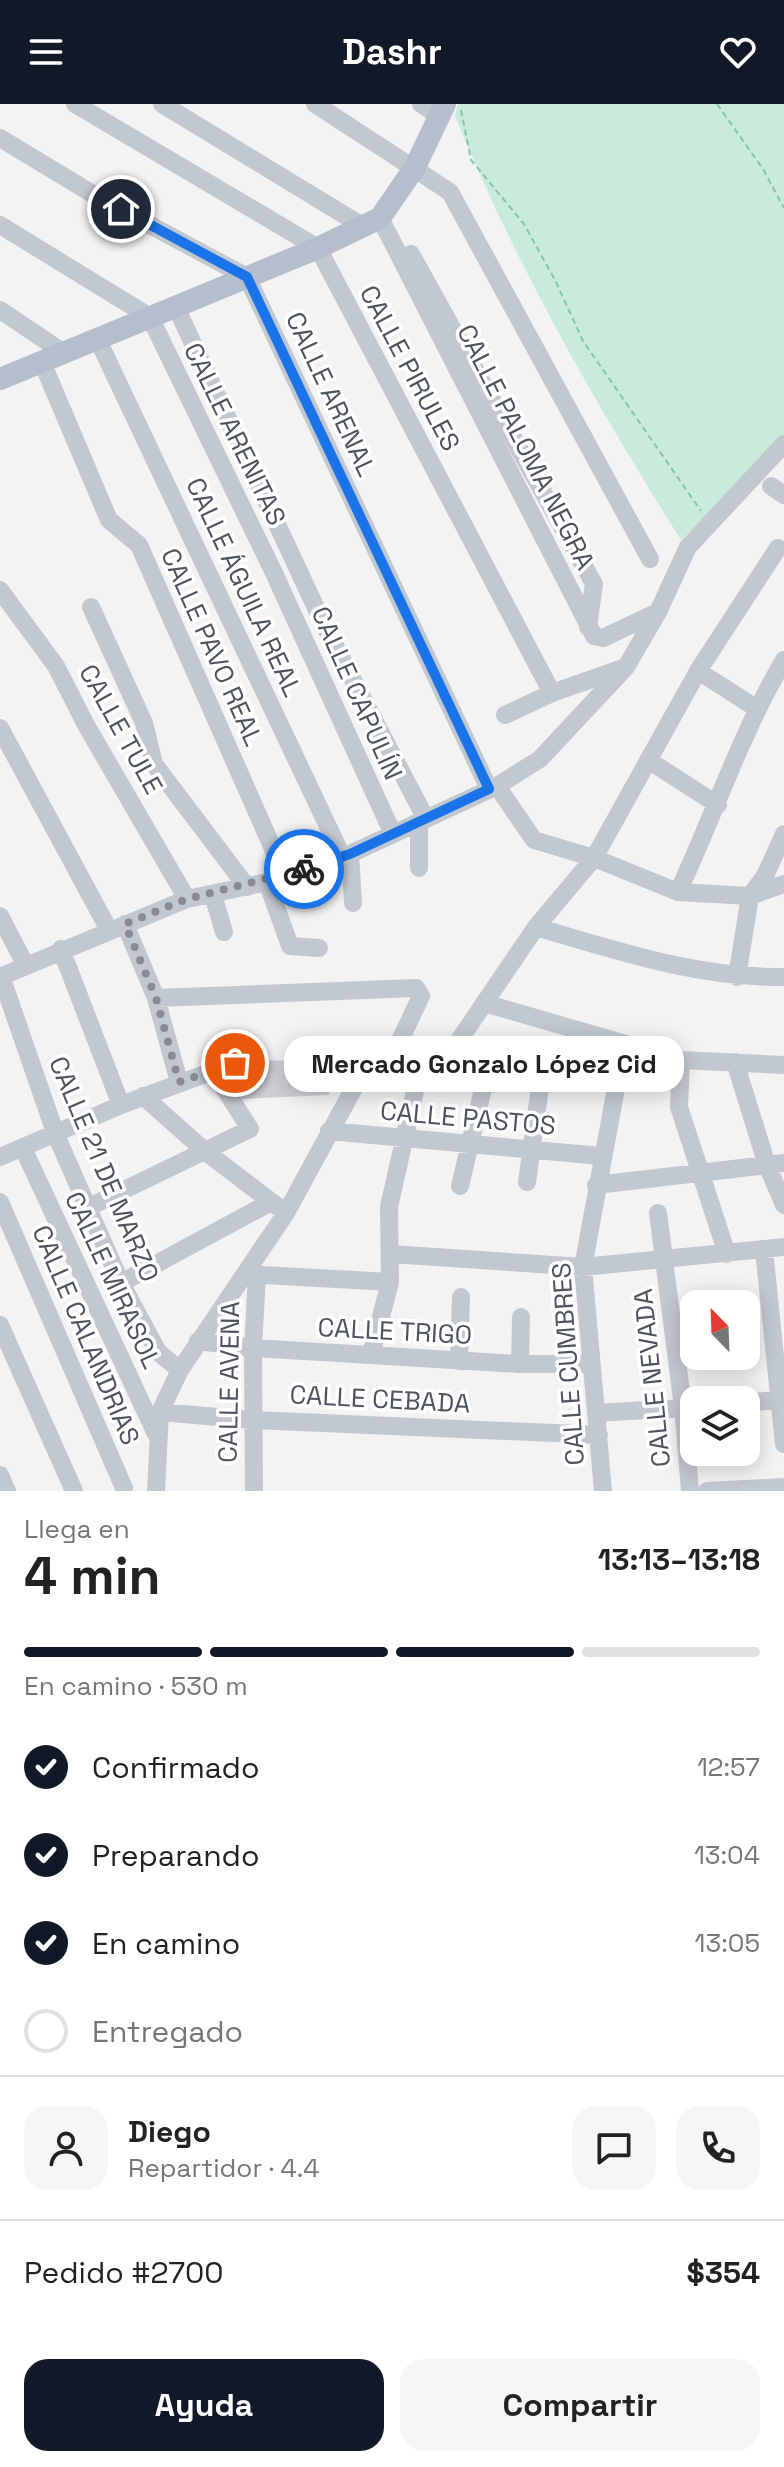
<!DOCTYPE html>
<html lang="es">
<head>
<meta charset="utf-8">
<style>
	body { margin:0; font-family:"Space Grotesk",sans-serif; background:#f6f6f6; color:#222; height:100vh; display:flex; flex-direction:column; font-size:30px; white-space:nowrap }
	* { box-sizing:border-box; margin:0 }
	p { font-size:26px; color:#767676 }
	.icon { flex:none; width:44px; height:44px; fill:none; stroke:currentColor; stroke-width:2; stroke-linecap:round; stroke-linejoin:round }
	.map { position:relative; height:1387px; overflow:hidden }
	.sheet { display:flex; flex-direction:column; background:#fff; flex:1 }
	.sheet>* { flex:none }
	.needle { width:52px; rotate:337deg }
	.fabs { position:absolute; left:680px; top:1186px; display:grid; gap:16px }
	.fabs a { display:grid; place-items:center; width:80px; height:80px; border-radius:16px; background:#fff; box-shadow:0 4px 20px #0003; font-size:40px }
	.pin { position:absolute; display:grid; place-items:center; width:68px; height:68px; color:#fff; margin:-34px; border:4px solid #fff; border-radius:50%; box-shadow:0 2px 8px #0007 }
	.courier { position:absolute; display:grid; place-items:center; width:80px; height:80px; margin:-40px; border:6px solid #1a73e8; border-radius:50%; background:#fff; color:#222; box-shadow:0 2px 10px #0007 }
	.bubble { position:absolute; height:56px; border-radius:24px; background:#fff; box-shadow:0 4px 20px #0003; font-size:26px; font-weight:700; line-height:56px; text-align:center }
	.head em { font-style:normal; font-weight:700 }
	.head div { display:flex; flex-direction:column-reverse }
	.head { display:flex; align-items:center; justify-content:space-between; height:136px; padding:0 24px }
	h1 { font-size:52px; font-weight:700; line-height:60px }
	.bar { display:grid; grid-template-columns:repeat(4,1fr); gap:12px 8px; align-content:center; height:96px; padding:0 24px }
	.bar i { height:10px; border-radius:6px; background:#e0e0e0 }
	.bar .on { background:#111827 }
	.bar p { grid-column:span 4 }
	.line { display:flex; align-items:center; gap:20px; padding:0 24px; border-top:2px solid #e0e0e0 }
	.line div { flex:1 }
	.round { display:grid; place-items:center; flex:none; width:84px; height:84px; border-radius:24px; background:#f6f6f6 }
	ol { padding:0 24px; list-style:none }
	li { display:flex; align-items:center; gap:24px; height:88px }
	li p { margin-inline-start:auto }
	li .icon { padding:8px; border-radius:50%; background:#111827; color:#fff; stroke-width:4 }
	li:last-child { color:#767676 }
	li i { width:44px; height:44px; border:4px solid #e0e0e0; border-radius:50% }
	.cta { display:flex; gap:16px; margin-top:auto; padding:16px 24px }
	.cta a { flex:1; height:92px; border-radius:24px; background:#111827; color:#fff; font-size:32px; font-weight:700; line-height:92px; text-align:center }
	.cta a+a { background:#f6f6f6; color:#222 }
	header { display:flex; justify-content:space-between; align-items:center; height:104px; padding:0 24px; background:#111827; color:#fff; font-size:36px; font-weight:700 }
	.map>svg:first-child { display:block }
	.green { fill:#c8ebdb }
	.building { fill:#cdced4 }
	.lines { fill:none; stroke-linecap:round; stroke-linejoin:round }
	.path { stroke:#84c5ae; stroke-width:2; stroke-dasharray:6 4; stroke-linecap:butt }
	.minor { stroke:#c2c8cf; stroke-width:18 }
	.major { stroke:#b6becd; stroke-width:22 }
	.done { stroke:#878b92; stroke-width:8; stroke-dasharray:0 14.4 }
	.route { stroke:#1a73e8; stroke-width:10 }
	.labels { text-anchor:middle; dominant-baseline:central; stroke-width:7; stroke-linejoin:round; paint-order:stroke }
	.street-label { font-size:26px; fill:#4c535e; stroke:#fff }
</style>
</head>
<body>
<header><svg class="icon" aria-label="menu" viewBox="0 0 24 24"><path d="M4 6h16M4 12h16M4 18h16"/></svg>Dashr<svg class="icon" aria-label="heart" viewBox="0 0 24 24"><path d="M12 20l-8-8c-3-5 5-10 8-4 3-6 11-1 8 4z"/></svg></header>
<div class="map">
<svg width="784" height="1387" viewBox="0 0 784 1387">
	<rect width="100%" height="100%" fill="#f4f3f3"/>
	<path class="green" d="M458 0H784V334L681 436C596 301 515 160 455 12Z"/>
	<path class="building" d="M330 956 329 991 240 995V957Z"/>
	<g class="lines">
		<path class="path" d="M717 0 763 65 784 104
			M461 6 471 56 524 120 555 176 583 237 701 407"/>
		<path class="minor" d="M75 0 318 144 552 589
			M162 0 364 123
			M315 0 450 88 650 455
			M421 0 441 13
			M0 34 96 92 247 173 489 685
			M380 114 594 532 603 534 658 508
			M0 121 150 213 274 469 393 730
			M411 150 594 480 588 523
			M176 203 323 519 426 715
			M0 206 64 249
			M98 236 342 752
			M42 258 109 416 139 441 285 772
			M771 382 784 391
			M0 486 56 562 86 621 187 795
			M91 503 144 619 154 660 247 783
			M698 567 756 604
			M505 611 552 589 623 564
			M0 624 109 826
			M648 656 718 701
			M497 682 534 736 594 754 678 788 750 792 784 780
			M419 718V764
			M350 750 353 799
			M267 778 290 842 319 844
			M678 788C714 711 741 629 784 556
			M213 791 224 828
			M0 812 25 860
			M125 820 156 894 179 978
			M536 823C618 847 698 874 784 873
			M61 845 121 1001
			M1 872 56 1031 121 1179 158 1248 180 1266
			M0 873 187 795 267 778 350 750 497 682 540 655 626 563 658 508 688 443 784 340
			M737 873 750 792 765 772 784 730
			M156 894 416 884 421 892 396 945
			M484 899 681 956 784 961
			M681 956 679 1003 727 1150
			M735 958 767 1061 784 1101
			M441 963 536 823 594 754 698 567 778 444
			M143 992 206 1048 286 1109
			M329 1027 601 1052
			M23 1044 156 1330
			M0 1053 121 1001 235 959
			M527 1078 541 976
			M596 1081 784 1059
			M460 1082 487 968
			M0 1098 124 1384
			M89 1103 250 1025 212 965
			M658 1109 683 1303 690 1387
			M764 1146 784 1340
			M391 1150 583 1163 784 1143
			M247 1170 390 1178
			M121 1179 271 1098
			M0 1221 74 1387
			M198 1237 253 1244 520 1260H590
			M371 1251 390 1178 389 1103 417 978 425 967 441 963
			M459 1257 461 1193
			M520 1260 521 1213
			M746 1299 784 1295
			M160 1308 253 1316 599 1331
			M597 1309 694 1303
			M0 1371 7 1387
			M156 1387 160 1308 180 1266 286 1109 373 949 396 945 441 963 555 978
			M254 1387 253 1244 257 1171
			M603 1387 583 1163 624 941
			M707 1387 784 1383"/>
		<path class="major" d="M0 275 318 144 380 114 415 63 445 0"/>
	</g>
	<g class="lines">
		<path class="done" d="M235 959 179 978 156 894 125 820 187 795 304 765"/>
		<path class="route" d="M121 105 247 173 489 685 350 750 304 765"/>
	</g>
	<g class="labels">
		<g class="street-label">
			<text transform="translate(410 264) rotate(62)">CALLE PIRULES</text>
			<text transform="translate(331 290) rotate(65)">CALLE ARENAL</text>
			<text transform="translate(235 330) rotate(64)">CALLE ARENITAS</text>
			<text transform="translate(526 343) rotate(63)">CALLE PALOMA NEGRA</text>
			<text transform="translate(244 483) rotate(65)">CALLE ÁGUILA REAL</text>
			<text transform="translate(212 543) rotate(66)">CALLE PAVO REAL</text>
			<text transform="translate(357 589) rotate(66)">CALLE CAPULÍN</text>
			<text transform="translate(121 625) rotate(61)">CALLE TULE</text>
			<text transform="translate(468 1014) rotate(5)">CALLE PASTOS</text>
			<text transform="translate(104 1065) rotate(67)">CALLE 21 DE MARZO</text>
			<text transform="translate(113 1176) rotate(65)">CALLE MIRASOL</text>
			<text transform="translate(395 1227) rotate(3)">CALLE TRIGO</text>
			<text transform="translate(86 1231) rotate(67)">CALLE CALANDRIAS</text>
			<text transform="translate(568 1260) rotate(-94)">CALLE CUMBRES</text>
			<text transform="translate(652 1274) rotate(-96)">CALLE NEVADA</text>
			<text transform="translate(229 1278) rotate(-89)">CALLE AVENA</text>
			<text transform="translate(380 1295) rotate(3)">CALLE CEBADA</text>
		</g>
	</g>
</svg>
<div class="fabs">
<a><svg class="needle" viewBox="-14 -14 28 28"><path d="M0-13l5 13h-10z" fill="#e53935"/><path d="M0 13l5-13h-10z" fill="#767676"/></svg></a>
<a><svg class="icon" aria-label="layers" viewBox="0 0 24 24"><path d="M12 4l9 5-9 5-9-5zM3 14l9 5 9-5"/></svg></a>
</div>
<div class="pin" style="left:235px;top:959px;background:#ea580c"><svg class="icon" aria-label="bag" viewBox="0 0 24 24"><path d="M5 8h14l-1 12H6zM9 8a3 3 0 0 1 6 0"/></svg></div>
<div class="pin" style="left:121px;top:105px;background:#1f2937"><svg class="icon" aria-label="home" viewBox="0 0 24 24"><path d="M3 11l9-7 9 7M6 9v11h12V9"/></svg></div>
<div class="courier" style="left:304px;top:765px"><svg class="icon" aria-label="bike" viewBox="0 0 24 24"><circle cx="6" cy="16" r="4"/><circle cx="18" cy="16" r="4"/><path d="M6 16l4-8h5l3 8M10 8l3 8H6M13 5h3"/></svg></div>
<div class="bubble" style="left:284px;top:932px;width:400px">Mercado Gonzalo López Cid</div>
</div>
<section class="sheet">
<div class="head"><div><h1>4 min</h1><p>Llega en</p></div><em>13:13–13:18</em></div>
<div class="bar"><i class="on"></i><i class="on"></i><i class="on"></i><i></i><p>En camino · 530 m</p></div>
<ol>
<li><svg class="icon" aria-label="check" viewBox="0 0 24 24"><path d="M5 12l5 5 9-10"/></svg>Confirmado<p>12:57</p></li>
<li><svg class="icon" aria-label="check" viewBox="0 0 24 24"><path d="M5 12l5 5 9-10"/></svg>Preparando<p>13:04</p></li>
<li><svg class="icon" aria-label="check" viewBox="0 0 24 24"><path d="M5 12l5 5 9-10"/></svg>En camino<p>13:05</p></li>
<li><i></i>Entregado</li>
</ol>
<div class="line" style="height:144px"><a class="round"><svg class="icon" aria-label="person" viewBox="0 0 24 24"><circle cx="12" cy="8" r="4"/><path d="M4 21q1-7 8-7t8 7"/></svg></a><div><b>Diego</b><p>Repartidor · 4.4</p></div><a class="round"><svg class="icon" aria-label="chat" viewBox="0 0 24 24"><path d="M4 5h16v11H9l-5 4z"/></svg></a><a class="round"><svg class="icon" aria-label="phone" viewBox="0 0 24 24"><path d="M5 4h4l2 5-3 2q2 4 5 5l2-3 5 2v4C11 20 4 13 5 4z"/></svg></a></div>
<div class="line" style="height:104px"><div>Pedido #2700</div><b>$354</b></div>
<div class="cta"><a>Ayuda</a><a>Compartir</a></div>
</section>
</body>
</html>
